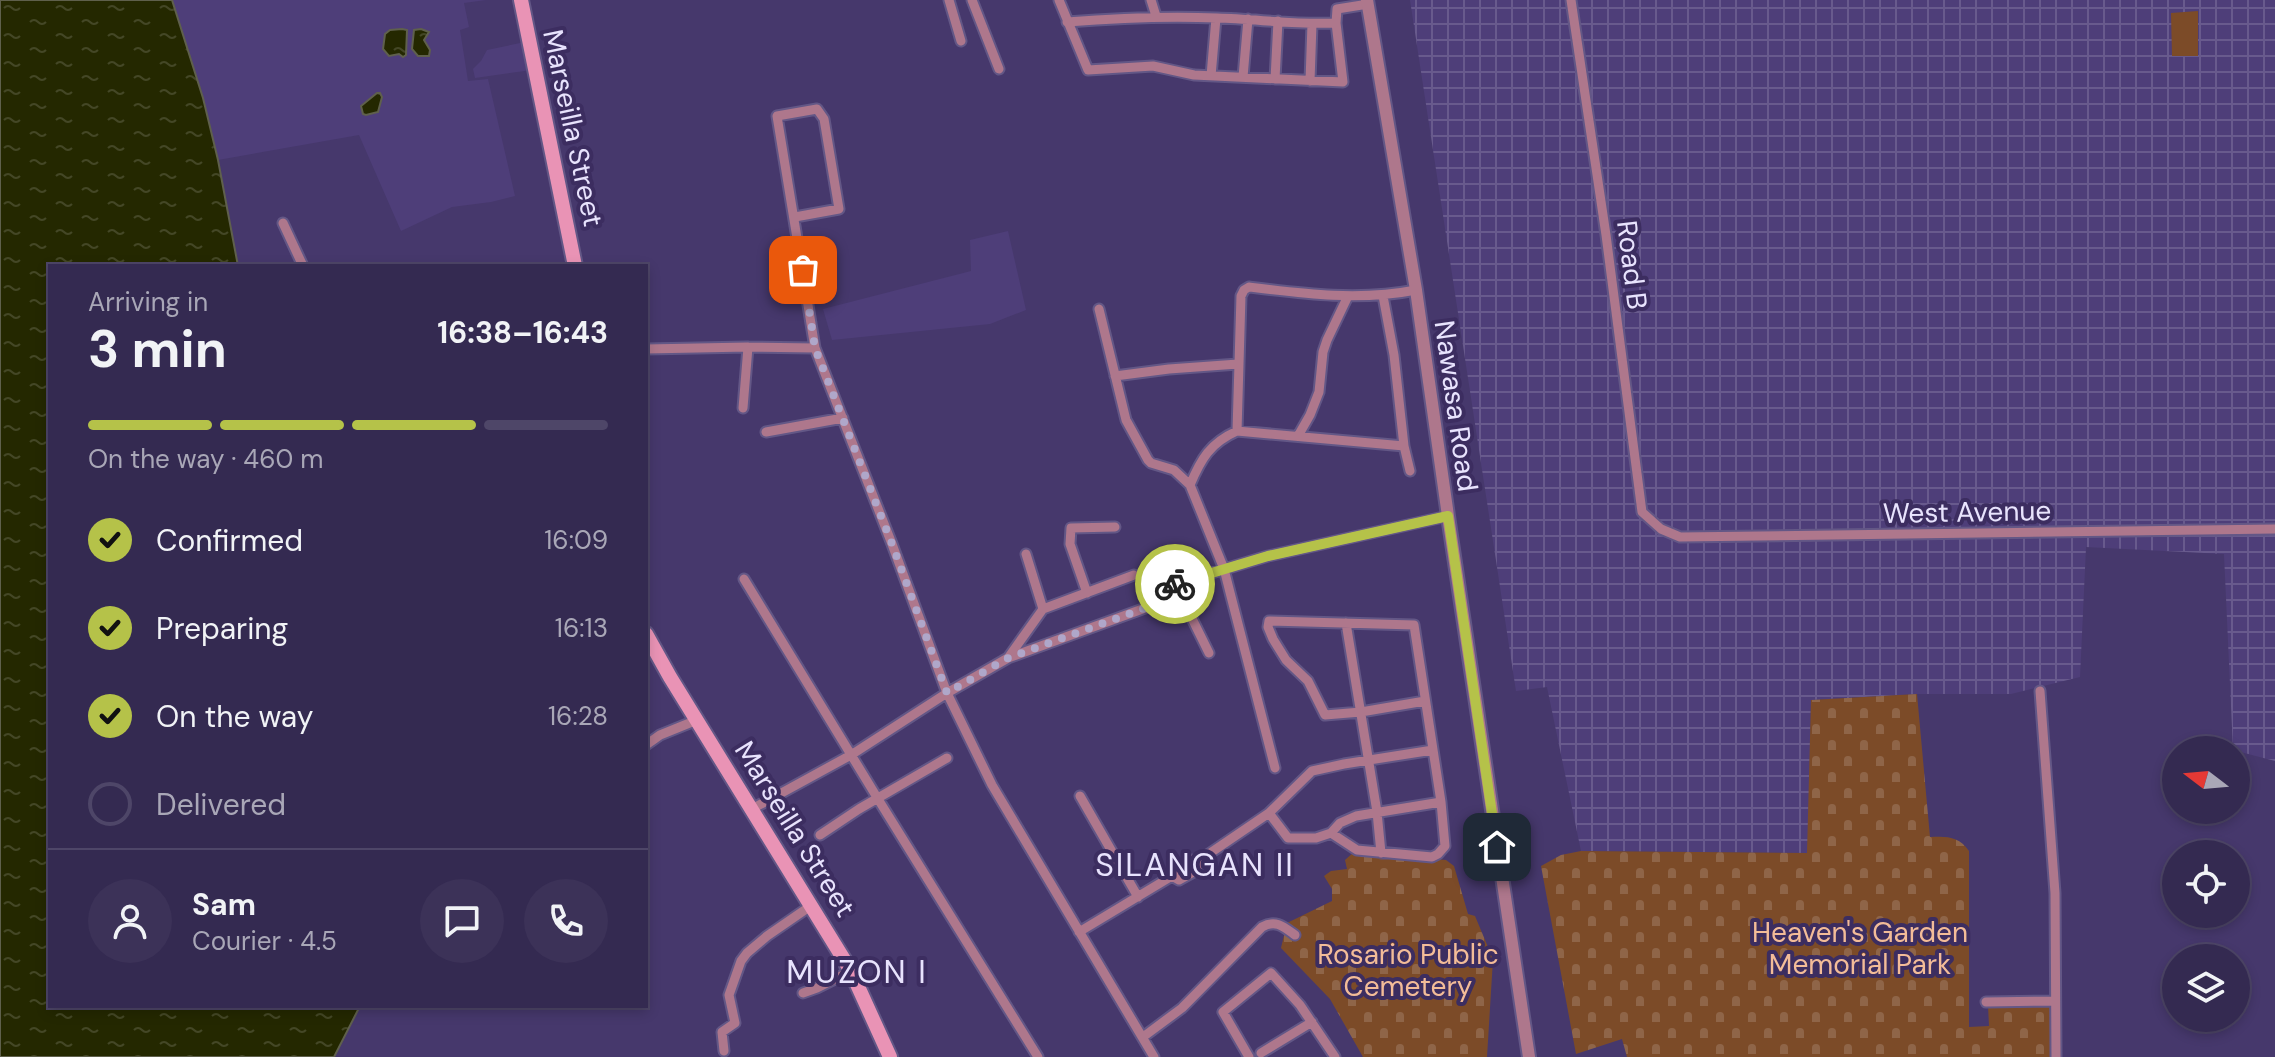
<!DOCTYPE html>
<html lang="en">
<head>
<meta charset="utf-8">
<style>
	body { margin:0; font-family:"DM Sans",sans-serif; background:#3c3258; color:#f1f3f6; height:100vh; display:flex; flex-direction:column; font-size:30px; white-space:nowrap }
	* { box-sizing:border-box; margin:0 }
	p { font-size:26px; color:#a9a7b7 }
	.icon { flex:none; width:44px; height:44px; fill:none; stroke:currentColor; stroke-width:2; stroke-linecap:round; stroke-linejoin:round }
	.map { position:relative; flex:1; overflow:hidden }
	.side { position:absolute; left:48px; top:264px; width:600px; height:744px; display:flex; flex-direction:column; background:#342a51; border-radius:0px; box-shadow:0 4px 12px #0003,0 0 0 2px #4e4668 }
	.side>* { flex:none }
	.needle { width:52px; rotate:286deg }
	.tools { position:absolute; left:2162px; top:736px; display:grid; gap:16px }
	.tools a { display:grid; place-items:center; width:88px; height:88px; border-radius:50%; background:#342a51; box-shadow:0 4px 12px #0003,0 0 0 2px #4e4668; font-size:40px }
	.pin { position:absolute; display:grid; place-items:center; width:68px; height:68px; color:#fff; margin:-34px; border-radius:16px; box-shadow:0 4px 12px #0006 }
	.courier { position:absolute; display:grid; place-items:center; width:80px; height:80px; margin:-40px; border:6px solid #b5c249; border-radius:50%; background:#fff; color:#222; box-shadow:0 2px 10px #0007 }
	.overview em { font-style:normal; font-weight:700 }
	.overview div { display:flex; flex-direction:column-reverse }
	.overview { display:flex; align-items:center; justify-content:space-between; height:136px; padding:0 40px }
	h1 { font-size:52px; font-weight:700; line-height:60px }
	.bar { display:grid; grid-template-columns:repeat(4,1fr); gap:12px 8px; align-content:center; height:96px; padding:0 40px }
	.bar i { height:10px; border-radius:6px; background:#4e4668 }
	.bar .current { background:#b5c249 }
	.bar p { grid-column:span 4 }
	.line { display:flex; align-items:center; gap:20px; padding:0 40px; border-top:2px solid #4e4668 }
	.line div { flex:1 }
	.round { display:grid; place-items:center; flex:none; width:84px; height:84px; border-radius:42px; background:#3c3258 }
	ol { padding:0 40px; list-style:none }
	li { display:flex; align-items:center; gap:24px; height:88px }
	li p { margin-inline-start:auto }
	li .icon { padding:8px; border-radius:50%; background:#b5c249; color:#111; stroke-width:4 }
	li:last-child { color:#a9a7b7 }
	li i { width:44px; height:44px; border:4px solid #4e4668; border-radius:50% }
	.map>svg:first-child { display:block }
	.built { fill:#4e3e79 }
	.industrial { fill:url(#industrial-grid) }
	.grass { fill:#7c4b28 }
	.cemetery { fill:url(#cemetery-stones) }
	.water { fill:url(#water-ripples); stroke:#5f604c; stroke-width:2 }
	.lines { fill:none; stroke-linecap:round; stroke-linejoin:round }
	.minor-casing { stroke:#635786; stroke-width:13 }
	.tertiary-casing { stroke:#635786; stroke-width:16 }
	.secondary-casing { stroke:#635786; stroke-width:18 }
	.minor { stroke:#ae778c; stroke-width:9 }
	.tertiary { stroke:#ae778c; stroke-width:12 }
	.secondary { stroke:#e993b5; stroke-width:14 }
	.done { stroke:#afa7ca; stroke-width:8; stroke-dasharray:0 14.4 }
	.route { stroke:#b5c249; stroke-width:10 }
	.labels { text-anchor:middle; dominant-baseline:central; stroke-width:8; stroke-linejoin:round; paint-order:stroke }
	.street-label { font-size:28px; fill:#e8e3fd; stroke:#3c2d60 }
	.park-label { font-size:28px; fill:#f3bc98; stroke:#3c2d60 }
	.quarter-label { font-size:32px; letter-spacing:2px; fill:#e8e3fd; stroke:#3c2d60 }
</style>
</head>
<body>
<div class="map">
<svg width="2275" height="1057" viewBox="0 0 2275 1057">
	<defs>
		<pattern id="industrial-grid" width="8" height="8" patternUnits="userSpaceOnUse" patternTransform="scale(2)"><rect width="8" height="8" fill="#4e3e79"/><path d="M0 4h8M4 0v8" fill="none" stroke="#685a8d"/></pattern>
		<pattern id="cemetery-stones" width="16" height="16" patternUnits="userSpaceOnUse" patternTransform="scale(2)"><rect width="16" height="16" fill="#7c4b28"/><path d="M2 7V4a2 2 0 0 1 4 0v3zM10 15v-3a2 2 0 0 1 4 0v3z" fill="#8f6548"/></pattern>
		<pattern id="water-ripples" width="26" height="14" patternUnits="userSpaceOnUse" patternTransform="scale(2)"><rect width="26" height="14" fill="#242800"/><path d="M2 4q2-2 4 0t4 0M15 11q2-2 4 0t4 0" fill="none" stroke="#444726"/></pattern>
	</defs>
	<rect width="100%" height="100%" fill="#46386c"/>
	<path class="built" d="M172 0H486L464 3 469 27 460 30 468 81 488 79 515 196 491 202 452 207 401 231 359 135 218 160 203 98Z
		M525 42 532 70 475 78 473 69 481 61 487 50Z
		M1008 231 1026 310 990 324 832 340 823 309 971 271 970 240Z"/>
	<path class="industrial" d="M1410 0H2275V761L2233 750 2224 554 2086 547 2080 677 2011 694H1917L1811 700 1808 853 1581 851 1547 687 1516 691Z"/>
	<path class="grass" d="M2198 11V56H2172L2171 13Z"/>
	<path class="cemetery" d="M1917 694 1930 837C1946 836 1959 836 1969 851V1027L1989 1026 1988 1005 2051 1003 2053 1057H1627L1622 1039 1576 1054 1541 866 1561 855 1581 851 1807 853 1811 700Z
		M1354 852 1446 860 1454 866 1468 914 1475 916 1493 959 1487 1057H1363L1330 999 1281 948 1287 923 1332 901V889L1324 876 1331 871 1347 869 1345 860Z"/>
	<path class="water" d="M0 0H172L203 98 218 160 238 266H50V1006H360L334 1057H0Z
		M402 29 407 30 406 55 403 57 399 54 389 56 383 49 385 34 390 30Z
		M421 29 429 32 424 40 430 50 429 56H418L412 49 414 30Z
		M377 93H380L382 97 378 112 366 115 363 114 361 106Z"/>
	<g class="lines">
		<g class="minor-casing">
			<path id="minor" d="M949 0 961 41
				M972 0 999 69
				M1059 0 1088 70 1153 66 1194 75 1343 82 1336 23 1337 9 1368 4
				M1151 0 1156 16
				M1571 0 1606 235 1642 512 1661 529 1680 537 2275 529
				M1067 22C1117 18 1167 16 1217 18 1257 19 1296 25 1336 23
				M1211 76 1216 18
				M1243 77 1248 19
				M1275 79 1278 21
				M1310 81 1312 24
				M795 217 839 209 824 119 817 109 777 116 815 348 892 544 947 693 992 785 1154 1057
				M283 223 303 266
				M1383 296 1394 355 1404 446 1410 471
				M1099 309 1126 420 1148 460 1151 463 1174 470 1190 485
				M646 349 748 347 815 348
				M1115 376 1169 369 1238 364
				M743 408 748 347
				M1237 431 1241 296 1244 290 1249 287C1305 294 1360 301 1416 290
				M766 432 843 418
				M1298 436 1310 415 1319 392 1323 352 1327 340 1348 296
				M744 579 878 799 1038 1057
				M1175 584 1209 653
				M1087 593 1070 544 1071 528 1115 527
				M1043 609 1134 575
				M1346 623 1377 812 1381 853
				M1008 658 1043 609 1026 554
				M2040 691 2055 893 2056 1057
				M646 745 660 735 697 720
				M1433 750 1344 764 1312 771 1269 813 1288 838H1316L1331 833 1340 823 1356 816 1441 802
				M1275 768 1224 569 1190 485C1201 459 1210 443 1237 431L1404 446
				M1080 796 1138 897
				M752 809 851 755 947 693 1008 658 1159 603 1175 584 1268 556 1448 516
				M1331 833 1357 850 1432 857 1438 854 1445 846 1441 802 1414 625 1269 621 1268 627 1273 639 1286 660 1308 681 1325 715 1361 712 1425 701
				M820 835 859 809 947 758
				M1197 862V870L1179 880 1172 876C1176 868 1182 864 1191 860L1197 862 1269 813
				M1079 932 1172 876
				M803 993 817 988 851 971
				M1986 1002 2055 1001
				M1143 1037 1182 1008 1262 927C1276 919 1284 927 1295 935
				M724 1051 722 1032 735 1023 729 995 741 961 747 953 767 936 812 905
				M1261 1053 1312 1022
				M1249 1057 1223 1012 1271 973 1300 1005 1335 1057"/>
		</g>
		<g class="tertiary-casing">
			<path id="tertiary" d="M1367 0 1416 290 1448 516 1529 1057"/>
		</g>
		<g class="secondary-casing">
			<path id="secondary" d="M521 0 575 266
				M646 634 670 677 851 971 890 1057"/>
		</g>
		<use href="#minor" class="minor"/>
		<use href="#tertiary" class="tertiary"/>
		<use href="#secondary" class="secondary"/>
	</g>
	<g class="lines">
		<path class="done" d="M803 270 815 348 892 544 947 693 1008 658 1159 603 1175 584"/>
		<path class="route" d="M1175 584 1268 556 1448 516 1497 847"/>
	</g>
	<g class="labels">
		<g class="street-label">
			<text transform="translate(573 128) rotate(78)">Marseilla Street</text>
			<text transform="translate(1632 265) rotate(83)">Road B</text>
			<text transform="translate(1456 406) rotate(82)">Nawasa Road</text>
			<text transform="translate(1967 512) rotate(-1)">West Avenue</text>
			<text transform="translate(795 829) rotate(58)">Marseilla Street</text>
		</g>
		<g class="park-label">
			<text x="1860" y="932">Heaven's Garden<tspan x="1860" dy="32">Memorial Park</tspan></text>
			<text x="1408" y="954">Rosario Public<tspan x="1408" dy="32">Cemetery</tspan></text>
		</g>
		<g class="quarter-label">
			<text x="1195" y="865">SILANGAN II</text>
			<text x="857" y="972">MUZON I</text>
		</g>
	</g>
</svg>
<div class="tools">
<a><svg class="needle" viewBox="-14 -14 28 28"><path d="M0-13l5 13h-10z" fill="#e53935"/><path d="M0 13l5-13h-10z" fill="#a9a7b7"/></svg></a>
<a><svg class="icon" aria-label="locate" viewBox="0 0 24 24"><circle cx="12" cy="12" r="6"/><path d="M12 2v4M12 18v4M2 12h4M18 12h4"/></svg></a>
<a><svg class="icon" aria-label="layers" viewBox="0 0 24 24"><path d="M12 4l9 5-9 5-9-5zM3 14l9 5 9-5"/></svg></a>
</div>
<div class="pin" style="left:803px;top:270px;background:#ea580c"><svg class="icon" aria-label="bag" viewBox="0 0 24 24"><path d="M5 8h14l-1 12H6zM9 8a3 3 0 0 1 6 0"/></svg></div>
<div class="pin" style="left:1497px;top:847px;background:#1f2937"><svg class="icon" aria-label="home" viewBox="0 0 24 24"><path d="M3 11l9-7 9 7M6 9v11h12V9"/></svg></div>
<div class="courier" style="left:1175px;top:584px"><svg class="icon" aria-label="bike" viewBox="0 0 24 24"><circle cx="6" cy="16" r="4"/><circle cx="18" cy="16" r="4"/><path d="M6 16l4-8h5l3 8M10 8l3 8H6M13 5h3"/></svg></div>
<section class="side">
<div class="overview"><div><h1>3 min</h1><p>Arriving in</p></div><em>16:38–16:43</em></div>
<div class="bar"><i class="current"></i><i class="current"></i><i class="current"></i><i></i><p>On the way · 460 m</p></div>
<ol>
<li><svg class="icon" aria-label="check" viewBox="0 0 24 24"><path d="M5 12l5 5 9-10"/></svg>Confirmed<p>16:09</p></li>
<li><svg class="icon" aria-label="check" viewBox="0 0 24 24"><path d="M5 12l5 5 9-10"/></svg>Preparing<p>16:13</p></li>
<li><svg class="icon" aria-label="check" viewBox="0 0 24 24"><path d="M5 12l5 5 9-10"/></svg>On the way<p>16:28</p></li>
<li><i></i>Delivered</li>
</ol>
<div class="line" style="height:144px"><a class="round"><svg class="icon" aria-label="person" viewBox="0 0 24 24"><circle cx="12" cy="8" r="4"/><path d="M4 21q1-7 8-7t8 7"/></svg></a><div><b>Sam</b><p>Courier · 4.5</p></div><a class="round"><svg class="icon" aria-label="chat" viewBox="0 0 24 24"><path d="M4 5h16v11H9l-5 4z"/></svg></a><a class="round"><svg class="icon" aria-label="phone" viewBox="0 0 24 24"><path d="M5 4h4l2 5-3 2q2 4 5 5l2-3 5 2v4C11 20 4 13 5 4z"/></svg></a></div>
</section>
</div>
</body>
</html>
